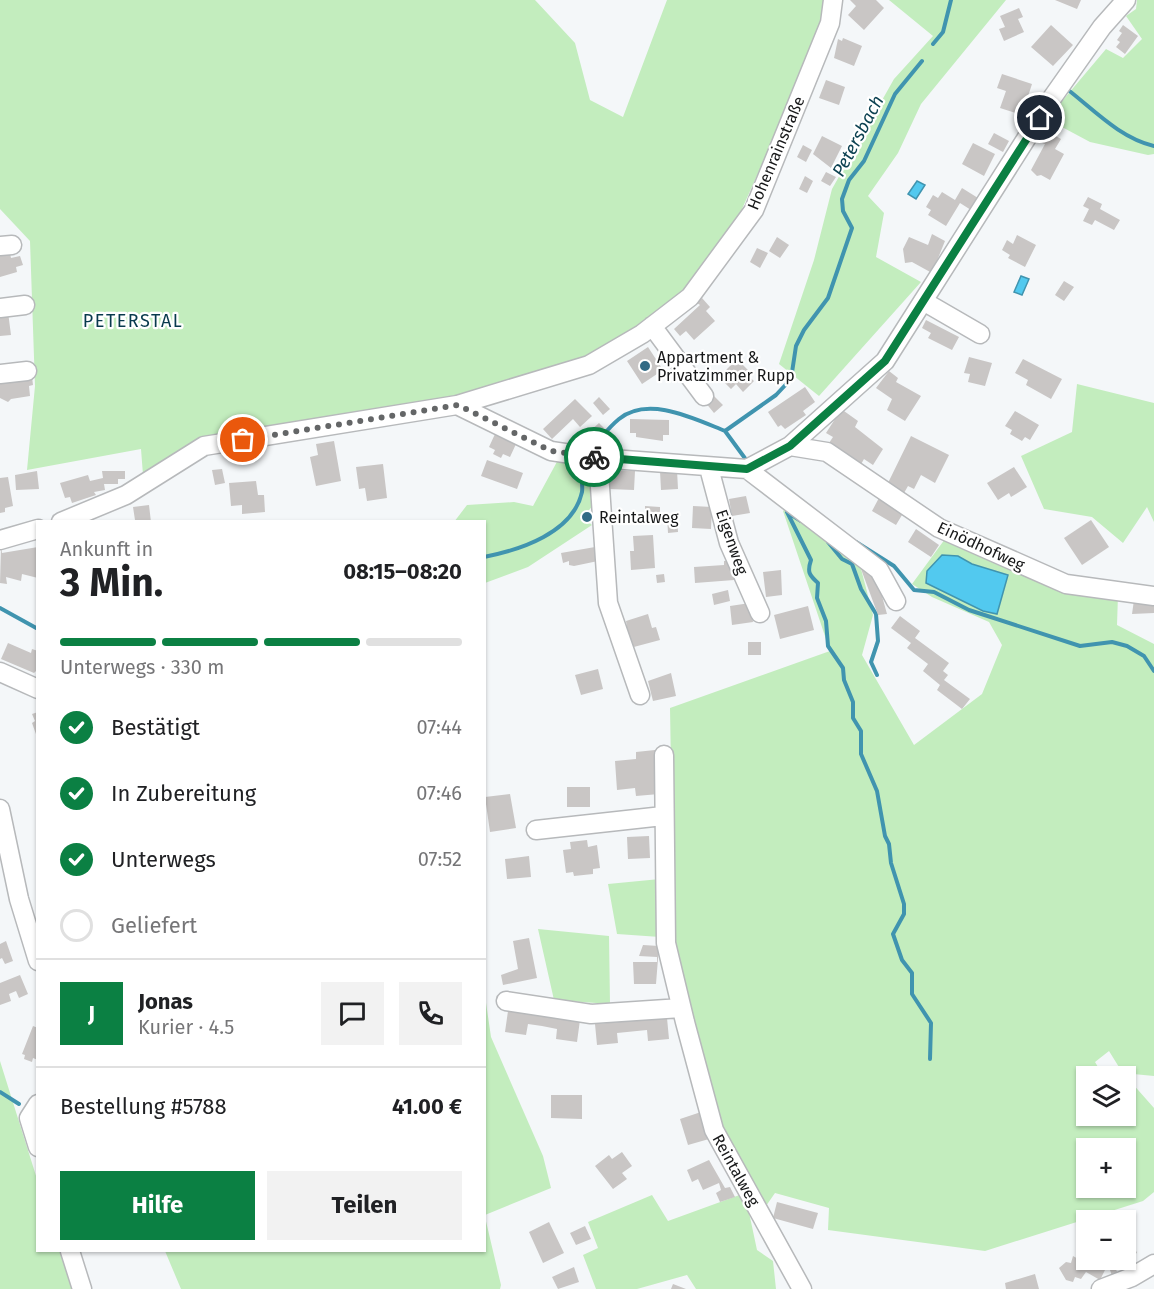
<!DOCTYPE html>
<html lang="de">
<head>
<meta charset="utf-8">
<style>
	body { margin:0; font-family:"Fira Sans",sans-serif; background:#f2f2f2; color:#202124; height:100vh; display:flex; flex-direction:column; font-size:22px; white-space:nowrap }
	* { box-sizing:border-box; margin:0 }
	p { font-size:20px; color:#757577 }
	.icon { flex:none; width:33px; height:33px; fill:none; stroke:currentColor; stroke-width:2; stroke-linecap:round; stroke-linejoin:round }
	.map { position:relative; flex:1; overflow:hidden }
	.panel { position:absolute; left:36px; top:520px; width:450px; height:732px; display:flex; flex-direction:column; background:#fff; border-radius:0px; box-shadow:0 2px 4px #0004 }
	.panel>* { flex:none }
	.buttons { position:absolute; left:1076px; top:1066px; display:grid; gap:12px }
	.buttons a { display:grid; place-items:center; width:60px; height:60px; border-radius:0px; background:#fff; box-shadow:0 2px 4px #0004; font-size:30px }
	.pin { position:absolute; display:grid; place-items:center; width:51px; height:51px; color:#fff; margin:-26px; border:3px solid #fff; border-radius:50%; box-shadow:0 2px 6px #0007 }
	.courier { position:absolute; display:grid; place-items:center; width:60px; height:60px; margin:-30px; border:4px solid #0b8043; border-radius:50%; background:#fff; color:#222; box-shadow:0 2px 8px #0007 }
	.head em { font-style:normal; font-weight:700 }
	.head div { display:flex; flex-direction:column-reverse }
	.head { display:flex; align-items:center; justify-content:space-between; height:102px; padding:0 24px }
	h1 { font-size:39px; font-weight:700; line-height:45px }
	.bar { display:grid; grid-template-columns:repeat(4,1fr); gap:9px 6px; align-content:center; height:72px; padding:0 24px }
	.bar i { height:8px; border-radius:4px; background:#e0e0e0 }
	.bar .current { background:#0b8043 }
	.bar p { grid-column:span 4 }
	.line { display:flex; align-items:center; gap:15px; padding:0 24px; border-top:2px solid #e0e0e0 }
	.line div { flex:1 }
	.round { display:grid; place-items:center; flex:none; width:63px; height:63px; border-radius:0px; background:#f2f2f2 }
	ol { padding:0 24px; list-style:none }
	li { display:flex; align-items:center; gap:18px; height:66px }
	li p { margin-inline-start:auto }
	li .icon { padding:6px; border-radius:50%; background:#0b8043; color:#fff; stroke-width:4 }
	li:last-child { color:#757577 }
	li i { width:33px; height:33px; border:3px solid #e0e0e0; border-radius:50% }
	.button { display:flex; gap:12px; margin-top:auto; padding:12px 24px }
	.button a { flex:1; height:69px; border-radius:0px; background:#0b8043; color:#fff; font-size:24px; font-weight:700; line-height:69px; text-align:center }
	.button a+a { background:#f2f2f2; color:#202124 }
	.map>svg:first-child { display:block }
	.green { fill:#c3edbe; fill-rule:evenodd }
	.water { fill:#52c9ef; stroke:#4094af; stroke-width:1.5 }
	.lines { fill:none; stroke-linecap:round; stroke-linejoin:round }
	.stream { stroke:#4094af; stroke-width:4 }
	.building { fill:#c9c6c5 }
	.minor-casing { stroke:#b7b9bb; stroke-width:21 }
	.minor { stroke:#fff; stroke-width:18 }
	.done { stroke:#646667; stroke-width:6; stroke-dasharray:0 10.8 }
	.route { stroke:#0b8043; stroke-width:8 }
	.poi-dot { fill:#326b85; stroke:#fff; stroke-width:2 }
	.labels { text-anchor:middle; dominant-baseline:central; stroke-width:4.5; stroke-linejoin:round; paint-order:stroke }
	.street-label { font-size:16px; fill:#171819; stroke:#fff }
	.poi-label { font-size:16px; fill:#171819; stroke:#fff; text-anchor:start }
	.water-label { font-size:18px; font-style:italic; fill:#0d4252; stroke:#fff }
	.neighbourhood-label { font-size:18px; letter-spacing:1.5px; fill:#083a4d; stroke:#fff }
</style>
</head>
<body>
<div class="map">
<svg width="1154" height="1289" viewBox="0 0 1154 1289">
	<rect width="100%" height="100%" fill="#f4f7f9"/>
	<path class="green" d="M0 0H535L575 43 590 100 623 117 667 0H828L823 28 742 209 687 293 638 329 586 360 455 396 195 440 143 475 141 449 27 470 35 386 30 241 0 209Z
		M889 0H1006L921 104 898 153 868 196 884 213 876 257 921 282 819 396 779 364 814 260 832 189 894 79 933 36Z
		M1137 0H1154V154L1148 155 1090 142 1047 119 1106 49 1123 58 1142 39 1126 16 1136 9Z
		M1077 384 1154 403V522L1147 507 1123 543 1092 517 1044 509 1021 456 1072 432Z
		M559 458 594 463 599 498 585 515 586 520 592 525 528 567 485 583 484 522H454L467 505 514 502 533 506Z
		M791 503 860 565 873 615 862 655 914 745 982 694 1002 645 989 622 932 597 912 584 945 539 1118 595 1117 625 1154 644V1076L1123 1073 1154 1108V1192L1143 1201 985 1251 828 1230 829 1208 775 1193 766 1206 747 1203 757 1250 773 1261 776 1289H696L687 1275 637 1289H596L583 1255 598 1248 588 1222 652 1195 668 1221 745 1193 727 1143 674 941 670 708 830 651 783 511ZM958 556 972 564 1008 575 997 614 926 583ZM1109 1051 1122 1072 1117 1077H1125V1116H1086V1077H1104L1095 1062ZM1086 1149H1125V1188H1086Z
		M660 879V937L617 934 608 884Z
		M538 929 609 936 610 1004 554 1000Z
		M484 989 491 1037 543 1156 551 1188 485 1215Z
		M0 1061 37 1179 38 1251H60L72 1289H0Z
		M485 1217 501 1285 500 1289H181L165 1251H484Z"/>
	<path class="water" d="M917 181 925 185 916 199 908 194Z
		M1021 276 1029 279 1022 295 1014 292Z
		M942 555 958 556 972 564 1008 575 997 614 983 611 926 583 927 571Z"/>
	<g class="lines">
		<path class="stream" d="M933 44 943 32 951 0
			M1067 89C1094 110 1120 138 1154 146
			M725 431 747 461
			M593 447C601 438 609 427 619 419 648 395 695 419 725 431L776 395 791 379 796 346 804 330 828 298 852 228 843 211 842 199 849 180 864 161 895 94 922 61
			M789 508 787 512 811 560C807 572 809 575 818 583L817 598 826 621 828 646 843 668 844 680 853 702V718L861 731V754L877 791 885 836 889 844 891 863 904 904V914L893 934 902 960 912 973V994L931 1023 930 1059
			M787 512 801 521
			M828 542 842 559 852 564 861 589 876 614 878 641 871 662 877 675
			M856 542 894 566 914 590 934 592 969 610 1080 646 1112 642 1127 646 1144 656 1154 671
			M484 557C520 550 573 533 582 492 583 485 581 475 580 468
			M0 608 38 629
			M0 1092 19 1104"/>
	</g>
	<path class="building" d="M850 0H876L884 8 864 30 848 15 856 6Z
		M1055 0H1081L1077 9Z
		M1019 8 1023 17 1018 19 1024 32 1004 41 999 29 1005 27 1000 16Z
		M1051 25 1073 45 1053 66 1031 47Z
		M1123 25 1138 36 1125 54 1116 47 1120 42 1117 40 1122 33 1119 31Z
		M843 38 862 46 854 66 834 58 838 39 842 41Z
		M1002 74 1032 84 1022 115 1000 108 1006 91 997 88Z
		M826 80 845 87 839 105 819 98Z
		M1049 132 1061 139 1055 149 1064 154 1050 180 1041 175 1037 176 1031 170 1045 144 1042 143Z
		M994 133 1009 141 1003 152 988 144Z
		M822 136 842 146 831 168 813 154Z
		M973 143 995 154 984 176 962 164Z
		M803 145 812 150 806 162 797 157Z
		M826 172 836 177 830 186 821 181Z
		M805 176 813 181 807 193 799 189Z
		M962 188 978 198 971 210 960 203 946 226 928 215 931 210 926 207 933 195 938 198 942 192 955 200Z
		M1088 197 1102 204 1100 209 1120 220 1114 230 1095 220 1092 225 1083 221 1089 209 1083 206Z
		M932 234 945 241 932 273 912 262 905 263 903 249 909 237 928 245Z
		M1017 235 1036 245 1025 267 1008 258 1010 255 1002 250 1007 240 1013 244Z
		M777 237 789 245 780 258 769 251Z
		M757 248 768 253 760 268 750 262Z
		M9 249 11 258 20 256 23 265 16 267 17 272 0 277V251Z
		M1064 281 1074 287 1064 301 1055 295Z
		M702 298 710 307 706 311 715 321 694 340 686 331 680 336 674 329 700 305 697 303Z
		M8 312 11 335 0 336V313Z
		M926 320 959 337 952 350 928 338 931 333 922 328Z
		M648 347 663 370 642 384 627 361Z
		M969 357 992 363 985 386 968 382 970 374 964 373Z
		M737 359 750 372 747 375 754 381 743 392 736 384 731 389 719 377Z
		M1023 359 1062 379 1051 399 1026 385 1028 380 1015 373Z
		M889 371 898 378 896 382 921 396 905 421 887 410 892 399 876 388Z
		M32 377 33 385 29 386 30 396 11 399 8 402 0 398V378Z
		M805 387 815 402 803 411 806 415 785 429 781 425 778 427 768 412Z
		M713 395 723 405 714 413 705 402Z
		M599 397 610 409 603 415 593 403Z
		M575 399 592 416 580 427 573 419 552 439 543 429Z
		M844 411 858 421 855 427 883 449 873 465 864 459 860 466 829 443 833 437 826 433 837 416Z
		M1015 411 1039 425 1030 440 1025 437 1022 441 1010 434 1012 430 1005 426Z
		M630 419 669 420V435H663V441L636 437V433H630Z
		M599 423 604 428 595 436 590 431Z
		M495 434 516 444 510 457 503 454 501 458 493 454 495 450 489 447Z
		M911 436 949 455 935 483 921 475 914 489 908 486 904 493 887 485Z
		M334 441 341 481 316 486 310 457 318 455 316 444Z
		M487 460 523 473 517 489 481 476Z
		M383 464 387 498 367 501 365 488 359 489 356 467Z
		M1014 467 1027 487 1011 497 1009 493 998 500 987 483Z
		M222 469 225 483 215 485 212 470Z
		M610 470 635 471 634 490 609 489Z
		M677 470 678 489 661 490 660 471Z
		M37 471 39 489 16 490 15 475Z
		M102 471H125V479H118V484H104L105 490 94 492 96 495 72 503 70 497 65 498 60 483 88 475 90 481 103 478Z
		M8 477 13 506 5 508V512L0 513V478Z
		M256 481 258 495H264L265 512 242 514V505L231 506 229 483Z
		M746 496 750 513 732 516 729 499Z
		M880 496 905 510 896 525 872 511Z
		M149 505 151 522H127L135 520 133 507Z
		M645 506 660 507V522H645Z
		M693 506 712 507 711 529 692 528Z
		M667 516H677L678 532 668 533Z
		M1091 520 1109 547 1082 565 1064 538Z
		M916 529 939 545 931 557 908 542Z
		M653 535 655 568 631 570 630 551H634L633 536Z
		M1 546 2 553 38 547V578L22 574 21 581 6 577 7 584 0 583Z
		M595 547 598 561 574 566 569 565V561L563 563 561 553Z
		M732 560 734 580 695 583 694 567 724 565V561Z
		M871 566 875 571 887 614 878 615 861 569Z
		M781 570 782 595 766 597 763 572Z
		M664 574 665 582 657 583 656 575Z
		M728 590 730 601 714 605 712 594Z
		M1134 600 1154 602V613L1132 614Z
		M750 603 753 622 732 625 730 606Z
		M808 606 814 630 780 639 774 615Z
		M648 614 652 628 656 627 660 640 630 648 626 621Z
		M900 616 920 631 915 638 949 663 943 671 948 675 944 680 970 699 962 709 937 690 940 685 923 671 928 664 907 648 911 643 891 628Z
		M748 642H761V655H748Z
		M8 643 31 653 32 649 38 651V669L34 673 1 659Z
		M598 669 603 689 581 695 575 675Z
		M671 673 676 696 653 701 648 681Z
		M38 712V737H37L32 723 35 721 32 714Z
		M655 750 659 794 636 796 635 788 617 790 615 761 636 759V752Z
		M567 787H590V807H567Z
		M510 794 516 828 490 832 485 797Z
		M649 836 650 858 628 859 627 837Z
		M587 840 588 847 597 845 600 868 593 869V874L574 876 573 872 566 873 563 850 571 849 570 842Z
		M529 856 531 877 507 879 505 859Z
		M529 938 537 978 503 985 501 975 518 969 513 941Z
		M6 941 13 961 5 964 2 958 0 959V944Z
		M643 945 659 946 656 984H634L633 962H657V957L639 956Z
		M20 975 28 994 19 998 16 991 9 994 11 1001 0 1005V983Z
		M508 1011 580 1020 577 1042 556 1039 557 1029 542 1026 528 1024 526 1035 505 1032Z
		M667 1018 669 1039 648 1041 647 1030 617 1033 618 1043 597 1045 595 1024Z
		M33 1026 38 1028V1060L33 1058 32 1062 24 1059 25 1055 22 1054Z
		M551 1095H582V1119L551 1118Z
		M701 1112 709 1139 688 1145 680 1119Z
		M622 1152 632 1166 622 1173 627 1179 613 1189 595 1166 609 1155 612 1159Z
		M709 1160 725 1188 730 1187 735 1197 720 1202 716 1193 721 1190 719 1183 703 1190 698 1179 692 1182 687 1170Z
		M777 1202 818 1213 813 1229 773 1218Z
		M549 1222 564 1253 543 1263 529 1232Z
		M585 1226 591 1239 576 1245 570 1233Z
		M1130 1237 1137 1253 1125 1259V1239Z
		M1083 1255 1086 1260 1106 1268 1100 1280 1086 1272 1081 1279 1075 1277 1073 1282 1066 1280 1059 1268 1066 1262 1071 1263 1073 1256 1080 1260Z
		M1114 1265 1118 1274 1112 1276 1109 1267Z
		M574 1267 579 1282 558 1289 552 1277Z
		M1035 1274 1039 1289H1006L1005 1283Z
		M673 1284 686 1289H671Z"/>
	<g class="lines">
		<g class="minor-casing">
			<path id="minor" d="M0 246 12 245
				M923 301 980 334
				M0 308 25 305
				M652 326 704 396
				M0 374 27 371
				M457 405 551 451 598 458 747 469 790 446 885 361 1052 98 1102 27 1126 0
				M790 446 827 452 939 528 1066 584 1154 596
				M598 458 608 603 640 695
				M709 468 729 543 760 613
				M747 469 879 570 896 601
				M61 522 126 495 204 446 457 405 589 365 642 334 690 297 754 210 830 23 833 0
				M0 540 38 529
				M0 672 38 689
				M664 755 666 943 685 1022 714 1130 802 1289
				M0 809 19 899 38 961
				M536 830 663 816
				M506 1001 591 1014 681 1008
				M38 1104 29 1118 38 1147
				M70 1251 82 1289
				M1101 1289 1132 1277 1154 1264"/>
		</g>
		<use href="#minor" class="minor"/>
	</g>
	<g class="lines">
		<path class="done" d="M243 440 458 405 551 451 594 457"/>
		<path class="route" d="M594 457 747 469 790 446 885 361 1040 118"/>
	</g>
	<g class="poi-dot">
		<circle cx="645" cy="366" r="6"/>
		<circle cx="587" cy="517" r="6"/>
	</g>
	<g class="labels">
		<g class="street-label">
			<text transform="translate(776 153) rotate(-67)">Hohenrainstraße</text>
			<text transform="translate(732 542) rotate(71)">Eigenweg</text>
			<text transform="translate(981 546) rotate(25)">Einödhofweg</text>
			<text transform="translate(736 1170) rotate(61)">Reintalweg</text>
		</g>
		<g class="poi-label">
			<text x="657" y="357">Appartment &amp;<tspan x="657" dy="18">Privatzimmer Rupp</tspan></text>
			<text x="599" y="517">Reintalweg</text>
		</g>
		<g class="water-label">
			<text transform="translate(858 136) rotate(-62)">Petersbach</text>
		</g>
		<g class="neighbourhood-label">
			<text x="133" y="321">PETERSTAL</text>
		</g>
	</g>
</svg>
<div class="buttons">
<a><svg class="icon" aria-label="layers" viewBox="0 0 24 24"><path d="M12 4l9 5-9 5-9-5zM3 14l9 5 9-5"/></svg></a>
<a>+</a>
<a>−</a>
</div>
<div class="pin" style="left:243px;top:440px;background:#ea580c"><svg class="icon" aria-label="bag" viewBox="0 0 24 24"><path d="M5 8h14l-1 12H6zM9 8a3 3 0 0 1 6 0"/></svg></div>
<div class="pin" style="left:1040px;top:118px;background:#1f2937"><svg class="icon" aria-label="home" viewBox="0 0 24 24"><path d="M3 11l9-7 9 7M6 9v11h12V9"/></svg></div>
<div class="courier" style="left:594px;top:457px"><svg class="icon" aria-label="bike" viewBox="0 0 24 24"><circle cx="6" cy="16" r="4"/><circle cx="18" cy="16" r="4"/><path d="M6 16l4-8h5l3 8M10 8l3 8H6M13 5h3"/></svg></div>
<section class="panel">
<div class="head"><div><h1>3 Min.</h1><p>Ankunft in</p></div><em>08:15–08:20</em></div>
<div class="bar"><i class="current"></i><i class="current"></i><i class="current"></i><i></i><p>Unterwegs · 330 m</p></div>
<ol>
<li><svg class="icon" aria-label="check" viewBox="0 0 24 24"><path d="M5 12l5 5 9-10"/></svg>Bestätigt<p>07:44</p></li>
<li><svg class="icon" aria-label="check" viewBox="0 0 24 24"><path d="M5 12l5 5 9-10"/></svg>In Zubereitung<p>07:46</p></li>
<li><svg class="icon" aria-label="check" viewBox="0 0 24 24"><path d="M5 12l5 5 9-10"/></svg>Unterwegs<p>07:52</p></li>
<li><i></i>Geliefert</li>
</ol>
<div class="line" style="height:108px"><b class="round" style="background:#0b8043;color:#fff">J</b><div><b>Jonas</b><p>Kurier · 4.5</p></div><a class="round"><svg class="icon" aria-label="chat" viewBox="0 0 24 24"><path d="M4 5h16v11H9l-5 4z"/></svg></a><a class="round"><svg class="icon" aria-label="phone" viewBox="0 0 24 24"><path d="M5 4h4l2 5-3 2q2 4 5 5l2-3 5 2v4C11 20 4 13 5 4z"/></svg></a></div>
<div class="line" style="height:78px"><div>Bestellung #5788</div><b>41.00 €</b></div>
<div class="button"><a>Hilfe</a><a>Teilen</a></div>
</section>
</div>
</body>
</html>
